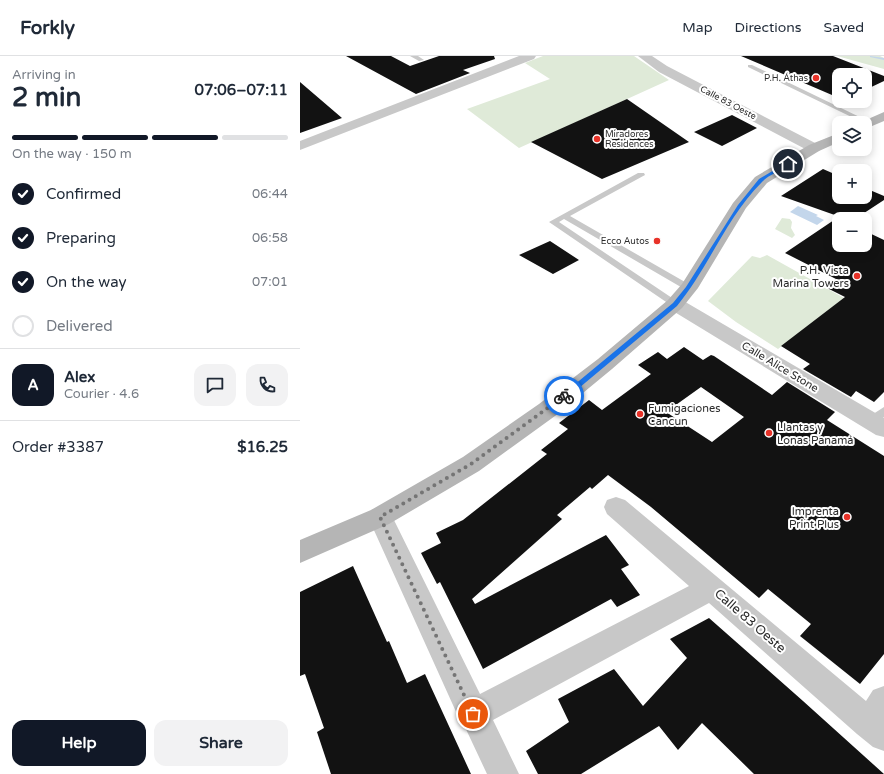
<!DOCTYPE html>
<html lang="en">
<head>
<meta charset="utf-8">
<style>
	body { margin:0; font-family:"Varela Round",sans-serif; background:#f2f2f3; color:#1f2937; height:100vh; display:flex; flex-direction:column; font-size:15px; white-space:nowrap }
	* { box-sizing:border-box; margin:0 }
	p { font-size:13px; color:#747a83 }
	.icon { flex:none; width:22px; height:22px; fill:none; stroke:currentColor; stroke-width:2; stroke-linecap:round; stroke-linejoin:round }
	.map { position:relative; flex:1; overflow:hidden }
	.drawer { display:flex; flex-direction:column; background:#fff; width:300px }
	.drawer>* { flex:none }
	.fabs { position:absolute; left:532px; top:12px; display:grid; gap:8px }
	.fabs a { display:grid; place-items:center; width:40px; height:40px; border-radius:8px; background:#fff; box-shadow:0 2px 10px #0003; font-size:20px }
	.pin { position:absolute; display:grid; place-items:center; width:34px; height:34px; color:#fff; margin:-17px; border:2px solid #fff; border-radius:50%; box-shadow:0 1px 4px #0007 }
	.courier { position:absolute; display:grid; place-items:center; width:40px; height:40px; margin:-20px; border:3px solid #1a73e8; border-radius:50%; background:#fff; color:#222; box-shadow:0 1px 5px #0007 }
	.overview em { font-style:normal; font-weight:800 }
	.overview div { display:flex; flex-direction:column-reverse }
	.overview { display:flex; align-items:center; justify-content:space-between; height:68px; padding:0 12px }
	h1 { font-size:26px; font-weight:800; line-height:30px }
	.bar { display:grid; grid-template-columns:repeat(4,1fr); gap:6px 4px; align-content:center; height:48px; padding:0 12px }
	.bar i { height:5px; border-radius:3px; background:#e0e1e3 }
	.bar .selected { background:#111827 }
	.bar p { grid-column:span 4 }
	.line { display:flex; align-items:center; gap:10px; padding:0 12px; border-top:1px solid #e0e1e3 }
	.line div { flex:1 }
	.round { display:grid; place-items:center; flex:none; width:42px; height:42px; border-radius:12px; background:#f2f2f3 }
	ol { padding:0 12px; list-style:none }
	li { display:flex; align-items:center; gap:12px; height:44px }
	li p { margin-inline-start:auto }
	li .icon { padding:4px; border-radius:50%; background:#111827; color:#fff; stroke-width:4 }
	li:last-child { color:#747a83 }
	li i { width:22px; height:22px; border:2px solid #e0e1e3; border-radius:50% }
	.cta { display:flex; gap:8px; margin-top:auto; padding:8px 12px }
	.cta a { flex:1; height:46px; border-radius:12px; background:#111827; color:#fff; font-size:16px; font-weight:800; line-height:46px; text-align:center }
	.cta a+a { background:#f2f2f3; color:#1f2937 }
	header { display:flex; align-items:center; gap:24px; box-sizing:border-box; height:56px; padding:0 20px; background:#fff; border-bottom:1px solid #e0e1e3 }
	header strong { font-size:19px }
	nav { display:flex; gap:22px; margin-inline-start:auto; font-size:14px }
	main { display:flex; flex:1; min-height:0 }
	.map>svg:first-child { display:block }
	.green { fill:#dfead8 }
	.water { fill:#c3d6eb }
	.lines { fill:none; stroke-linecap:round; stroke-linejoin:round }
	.stream { fill:#c3d6eb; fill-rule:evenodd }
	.building { fill:#121212; fill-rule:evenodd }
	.service { fill:#c8c8c8; fill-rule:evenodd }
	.minor { fill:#c8c8c8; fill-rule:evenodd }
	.tertiary { fill:#c8c8c8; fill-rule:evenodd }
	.secondary { fill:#b5b5b5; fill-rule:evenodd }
	.route { fill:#1a73e8 }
	.done { stroke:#757575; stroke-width:4; stroke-dasharray:0 7.2 }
	.poi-dot { fill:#e83228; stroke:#fff; stroke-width:1.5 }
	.labels { text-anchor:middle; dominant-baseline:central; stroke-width:4; stroke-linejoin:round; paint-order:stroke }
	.far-poi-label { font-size:9px; fill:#2b2b2b; stroke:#fff; text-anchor:end }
	.far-street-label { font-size:9px; fill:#2b2b2b; stroke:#fff }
	.poi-label { font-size:11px; fill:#2b2b2b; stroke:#fff; text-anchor:end }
	.street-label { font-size:11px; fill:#2b2b2b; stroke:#fff }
	.near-street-label { font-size:13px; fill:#2b2b2b; stroke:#fff }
</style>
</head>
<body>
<header>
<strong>Forkly</strong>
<nav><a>Map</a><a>Directions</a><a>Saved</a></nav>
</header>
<main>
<section class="drawer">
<div class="overview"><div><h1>2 min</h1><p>Arriving in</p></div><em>07:06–07:11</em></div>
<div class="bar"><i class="selected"></i><i class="selected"></i><i class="selected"></i><i></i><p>On the way · 150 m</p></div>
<ol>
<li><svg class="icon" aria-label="check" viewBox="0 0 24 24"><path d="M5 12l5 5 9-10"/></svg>Confirmed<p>06:44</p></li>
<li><svg class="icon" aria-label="check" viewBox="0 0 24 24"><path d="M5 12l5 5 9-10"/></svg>Preparing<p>06:58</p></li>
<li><svg class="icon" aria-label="check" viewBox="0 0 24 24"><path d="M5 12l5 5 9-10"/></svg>On the way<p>07:01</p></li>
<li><i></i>Delivered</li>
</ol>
<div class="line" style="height:72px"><b class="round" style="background:#111827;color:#fff">A</b><div><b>Alex</b><p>Courier · 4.6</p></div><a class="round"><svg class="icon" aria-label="chat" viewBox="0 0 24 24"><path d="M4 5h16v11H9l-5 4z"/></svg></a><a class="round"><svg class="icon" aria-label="phone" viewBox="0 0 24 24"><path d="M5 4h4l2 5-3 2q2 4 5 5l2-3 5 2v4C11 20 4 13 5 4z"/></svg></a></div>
<div class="line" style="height:52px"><div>Order #3387</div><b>$16.25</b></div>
<div class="cta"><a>Help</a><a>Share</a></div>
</section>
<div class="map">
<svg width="584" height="718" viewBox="0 0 584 718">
	<rect width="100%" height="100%" fill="#fff"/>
	<path class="green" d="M243 0H334L369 24 219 92 167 53 250 23 225 7Z
		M537 0H580L584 2V13Z
		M482 162 490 163 492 166 491 172 495 179 492 182 475 173Z
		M467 199 544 242 478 293 436 266 408 245 452 200 460 202Z"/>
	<path class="water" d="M498 150 518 159 516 160 524 164 517 169 490 156Z"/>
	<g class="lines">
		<path class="stream" d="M570 0 584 2V4L570 1Z"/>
	</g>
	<path class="building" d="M46 0H91L110 10 139 0H194L195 3 163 14 170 17 116 38Z
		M441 0H533L584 20V25L565 34V19H539V42Z
		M0 26 42 62 0 77Z
		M327 43 389 86 302 123 231 86Z
		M432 59 457 72 422 90 394 76Z
		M523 113 539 120V141H565V132L584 140V144L555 163H546L481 140Z
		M537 162 539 163V189H565V175L584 184V336L574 346 556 335 551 341 503 313 510 308 481 290 545 241 525 231 536 223 485 197Z
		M250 185 279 204 253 218 219 199Z
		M384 291 403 304 411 299 414 300 472 339 487 326 535 356 527 364 584 400V598L560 628 500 580 511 568 468 533 459 542 351 451 308 419 292 433 290 431 257 459 262 463 172 543 175 548 306 479 329 509 321 513 340 539 317 551 311 543 183 613 140 526 137 528 121 497 141 487 136 477 163 464 247 398 241 394 268 373 259 367 289 344 302 354 351 318 338 309 358 296 367 303ZM401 331 444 361 412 386 366 356Z
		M53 510 87 586 89 585 107 627 125 618 171 718H31L17 676 24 672 5 618 0 620V536Z
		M409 562 503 645 584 718H454L402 667 378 694 359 670 281 718H238L226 695 269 666 258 643 314 613 343 650 387 602 370 583Z"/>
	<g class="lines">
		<path class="service" d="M110 0H118L124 4 119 5Z
			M448 9H452L572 67 566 68 448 11Z
			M338 117H344L345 119 270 160 392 230 394 232 392 234H386L264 163 259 166 378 246 380 248 378 250H372L249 166Z
			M584 351V361C579 365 574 370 567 368L565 365 567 362Z"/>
		<path class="minor" d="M219 0H236L234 3 0 94V85Z
			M316 441 325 444 566 645 573 634 584 630V695L573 691 557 678 409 547 193 664 219 718H187L164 669H162L68 461 71 454 80 451 89 454 180 638 389 530 307 458 304 451 307 444Z"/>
		<path class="tertiary" d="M338 0H352L367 10 519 89 521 92 519 95 514 96 509 95 359 16Z
			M375 242 382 244 584 362V381L576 379 368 252 366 248 368 244Z"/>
		<path class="secondary" d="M584 56V65L565 73V67H559Z
			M539 77V86L519 95 467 127 446 152 398 232 382 252 312 313 255 360 179 415 89 468 0 507V484L71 454 163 401 239 348 298 303 368 244 382 228 433 147 455 121 509 89Z"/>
	</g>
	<path class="route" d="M486 107 490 108C482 115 469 118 462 126 426 162 409 211 377 250L267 342H262V339L373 247 386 231 438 149 459 123Z"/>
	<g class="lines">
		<path class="done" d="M173 658 80 461 171 408 264 340"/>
	</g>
	<g class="poi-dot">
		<circle cx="516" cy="22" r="4"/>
		<circle cx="297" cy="83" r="4"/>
		<circle cx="357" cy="185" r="4"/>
		<circle cx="557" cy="220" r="4"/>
		<circle cx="340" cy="358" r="4"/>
		<circle cx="469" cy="377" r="4"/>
		<circle cx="547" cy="461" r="4"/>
	</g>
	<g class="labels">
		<g class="far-poi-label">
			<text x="508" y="22">P.H. Áthas</text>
			<text x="305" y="78" text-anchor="start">Miradores<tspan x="305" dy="10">Residences</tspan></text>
			<text x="349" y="185">Ecco Autos</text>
		</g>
		<g class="far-street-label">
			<text transform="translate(428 47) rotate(28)">Calle 83 Oeste</text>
		</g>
		<g class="poi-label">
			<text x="549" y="214">P.H. Vista<tspan x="549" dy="13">Marina Towers</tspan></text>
			<text x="348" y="352" text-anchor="start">Fumigaciones<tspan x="348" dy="13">Cancun</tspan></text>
			<text x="477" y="371" text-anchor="start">Llantas y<tspan x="477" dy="13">Lonas Panamá</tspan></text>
			<text x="539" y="455">Imprenta<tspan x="539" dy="13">Print Plus</tspan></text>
		</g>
		<g class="street-label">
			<text transform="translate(480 311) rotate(31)">Calle Alice Stone</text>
		</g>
		<g class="near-street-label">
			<text transform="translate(450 565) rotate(41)">Calle 83 Oeste</text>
		</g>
	</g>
</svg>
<div class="fabs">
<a><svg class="icon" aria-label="locate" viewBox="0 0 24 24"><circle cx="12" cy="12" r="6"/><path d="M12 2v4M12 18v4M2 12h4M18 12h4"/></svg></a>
<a><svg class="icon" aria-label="layers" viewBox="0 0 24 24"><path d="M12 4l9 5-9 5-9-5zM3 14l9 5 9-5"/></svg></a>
<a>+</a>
<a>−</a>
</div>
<div class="pin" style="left:173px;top:658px;background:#ea580c"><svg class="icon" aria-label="bag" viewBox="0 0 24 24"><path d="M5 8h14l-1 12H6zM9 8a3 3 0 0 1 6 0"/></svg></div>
<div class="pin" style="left:488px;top:108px;background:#1f2937"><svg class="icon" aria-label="home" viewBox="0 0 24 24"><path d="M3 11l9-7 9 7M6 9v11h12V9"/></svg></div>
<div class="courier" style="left:264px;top:340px"><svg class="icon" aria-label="bike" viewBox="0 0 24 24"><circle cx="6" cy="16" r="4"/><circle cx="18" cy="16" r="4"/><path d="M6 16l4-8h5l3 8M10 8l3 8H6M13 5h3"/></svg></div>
</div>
</main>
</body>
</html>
